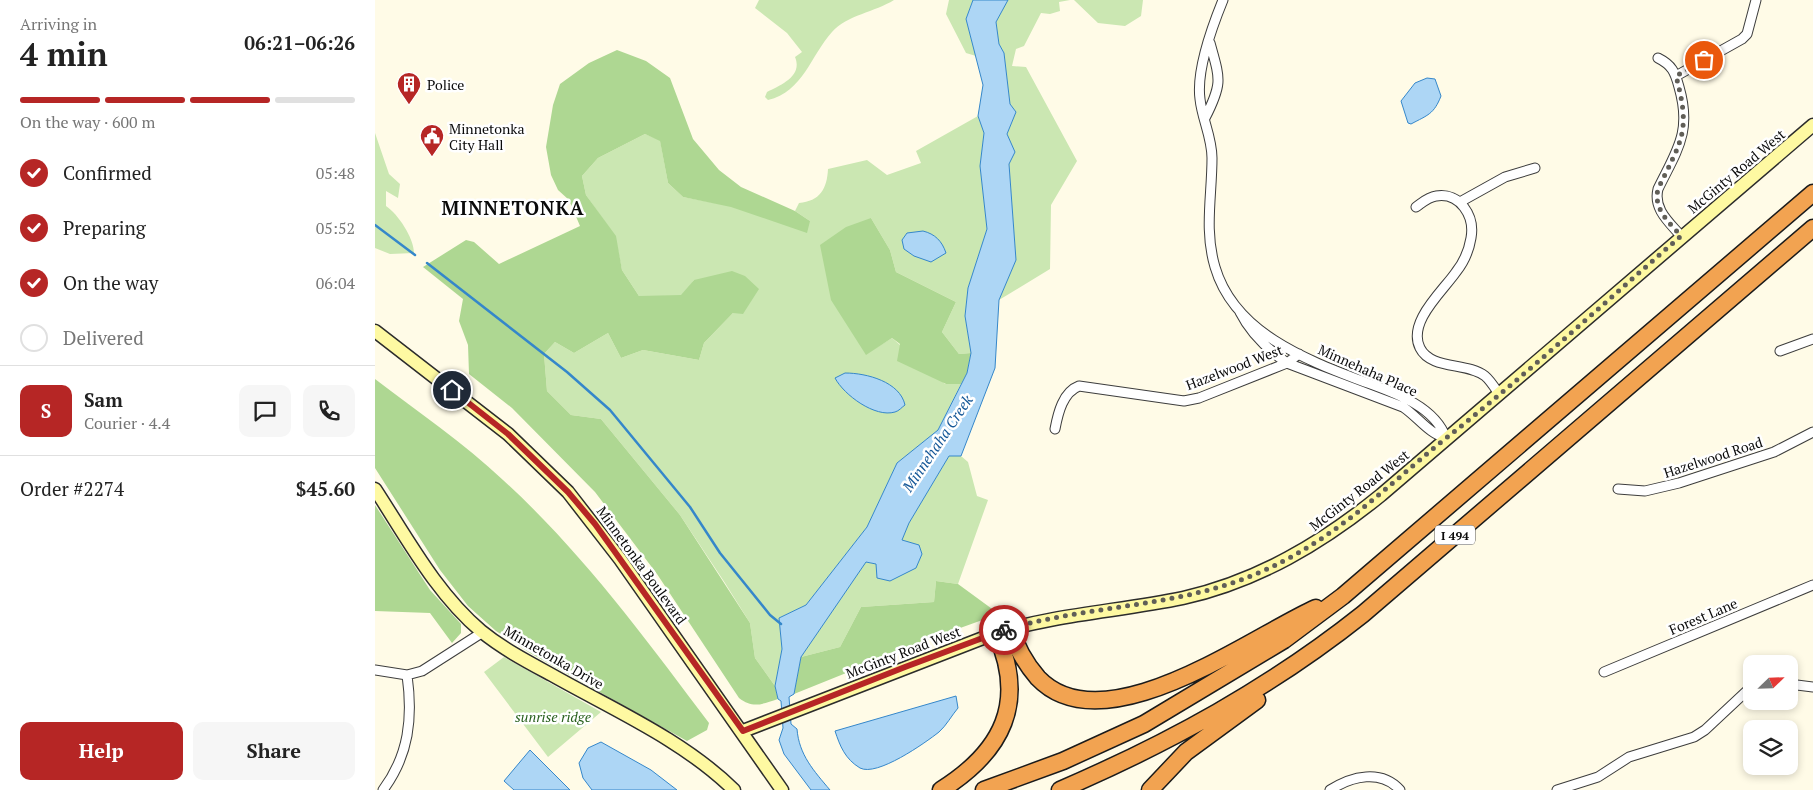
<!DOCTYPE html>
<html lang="en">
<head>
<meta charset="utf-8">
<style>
	body { margin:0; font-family:"PT Serif",serif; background:#f6f6f6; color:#222; height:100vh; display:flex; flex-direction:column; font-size:19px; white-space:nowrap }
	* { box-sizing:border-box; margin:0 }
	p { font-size:16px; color:#767676 }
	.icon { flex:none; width:28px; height:28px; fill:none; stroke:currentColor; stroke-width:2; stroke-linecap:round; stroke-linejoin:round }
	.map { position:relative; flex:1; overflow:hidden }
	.panel { display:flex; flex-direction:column; background:#fff; width:375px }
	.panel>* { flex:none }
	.needle { width:32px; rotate:67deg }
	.fabs { position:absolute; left:1368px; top:655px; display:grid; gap:10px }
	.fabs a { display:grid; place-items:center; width:55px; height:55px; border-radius:10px; background:#fff; box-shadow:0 2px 8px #0003; font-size:25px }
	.pin { position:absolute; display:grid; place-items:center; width:42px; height:42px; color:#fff; margin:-21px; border:2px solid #fff; border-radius:50%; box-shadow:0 1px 5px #0007 }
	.courier { position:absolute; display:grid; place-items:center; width:50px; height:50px; margin:-25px; border:4px solid #b62625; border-radius:50%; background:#fff; color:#222; box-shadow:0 1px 6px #0007 }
	.summary em { font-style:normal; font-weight:700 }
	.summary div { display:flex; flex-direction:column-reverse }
	.summary { display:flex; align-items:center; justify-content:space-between; height:85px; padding:0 20px }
	h1 { font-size:32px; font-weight:700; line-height:38px }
	.bar { display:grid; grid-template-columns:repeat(4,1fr); gap:8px 5px; align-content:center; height:60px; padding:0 20px }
	.bar i { height:6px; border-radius:4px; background:#e0e0e0 }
	.bar .active { background:#b62625 }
	.bar p { grid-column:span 4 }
	.line { display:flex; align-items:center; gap:12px; padding:0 20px; border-top:1px solid #e0e0e0 }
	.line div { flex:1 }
	.round { display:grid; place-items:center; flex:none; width:52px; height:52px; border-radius:10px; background:#f6f6f6 }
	ol { padding:0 20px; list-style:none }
	li { display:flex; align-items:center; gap:15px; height:55px }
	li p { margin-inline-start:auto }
	li .icon { padding:5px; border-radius:50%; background:#b62625; color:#fff; stroke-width:4 }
	li:last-child { color:#767676 }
	li i { width:28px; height:28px; border:2px solid #e0e0e0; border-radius:50% }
	.action { display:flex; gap:10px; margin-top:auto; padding:10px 20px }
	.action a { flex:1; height:58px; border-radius:10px; background:#b62625; color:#fff; font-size:20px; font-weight:700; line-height:58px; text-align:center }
	.action a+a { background:#f6f6f6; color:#222 }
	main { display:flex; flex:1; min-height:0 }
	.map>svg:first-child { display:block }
	.green { fill:#cbe7b2 }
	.forest { fill:#aed792 }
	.water { fill:#add6f5; stroke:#3587ca }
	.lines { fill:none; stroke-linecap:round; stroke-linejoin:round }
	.stream { stroke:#3587ca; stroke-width:2.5 }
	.street-casing { stroke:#3d3d3d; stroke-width:11 }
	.secondary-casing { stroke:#2c2c2c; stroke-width:15 }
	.highway-casing { stroke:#1b1b1b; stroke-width:19 }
	.street { stroke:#fff; stroke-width:9 }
	.secondary { stroke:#fef9a2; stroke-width:12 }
	.highway { stroke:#f2a351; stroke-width:16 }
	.done { stroke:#605e57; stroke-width:5; stroke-dasharray:0 9 }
	.route { stroke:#b62625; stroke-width:6 }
	.labels { text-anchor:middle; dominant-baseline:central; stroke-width:5; stroke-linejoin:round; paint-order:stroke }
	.shield { fill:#fff; stroke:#545454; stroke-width:1 }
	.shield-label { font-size:12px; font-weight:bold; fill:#0a0a0a }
	.poi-label { font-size:14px; fill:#0a0a0a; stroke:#fff; text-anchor:start }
	.street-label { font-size:14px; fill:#0a0a0a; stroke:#fff }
	.park-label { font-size:14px; font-style:italic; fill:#275f1c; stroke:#fff }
	.water-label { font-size:15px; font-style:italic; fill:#175998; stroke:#fff }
	.district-label { font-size:19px; font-weight:bold; letter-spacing:1px; fill:#0a0a0a; stroke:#fff }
</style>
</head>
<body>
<main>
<section class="panel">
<div class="summary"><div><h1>4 min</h1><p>Arriving in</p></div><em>06:21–06:26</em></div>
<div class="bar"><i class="active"></i><i class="active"></i><i class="active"></i><i></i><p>On the way · 600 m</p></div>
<ol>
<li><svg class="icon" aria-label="check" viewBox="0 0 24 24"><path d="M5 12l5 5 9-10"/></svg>Confirmed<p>05:48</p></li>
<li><svg class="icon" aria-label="check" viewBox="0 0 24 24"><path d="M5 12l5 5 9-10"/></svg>Preparing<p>05:52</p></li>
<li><svg class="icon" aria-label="check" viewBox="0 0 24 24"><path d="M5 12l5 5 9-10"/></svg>On the way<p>06:04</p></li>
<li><i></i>Delivered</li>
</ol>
<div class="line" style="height:90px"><b class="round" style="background:#b62625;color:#fff">S</b><div><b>Sam</b><p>Courier · 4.4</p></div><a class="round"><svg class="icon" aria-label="chat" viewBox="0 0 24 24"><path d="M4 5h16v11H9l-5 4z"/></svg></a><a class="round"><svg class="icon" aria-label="phone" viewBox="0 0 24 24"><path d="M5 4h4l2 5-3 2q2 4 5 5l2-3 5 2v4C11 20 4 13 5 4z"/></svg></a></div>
<div class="line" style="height:65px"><div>Order #2274</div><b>$45.60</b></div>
<div class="action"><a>Help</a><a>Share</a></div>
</section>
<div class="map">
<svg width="1438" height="790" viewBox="0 0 1438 790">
	<rect width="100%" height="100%" fill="#fffbe7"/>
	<path class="green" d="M384 0H519C500 12 472 15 457 32 436 55 428 92 393 100L390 97 392 92C406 85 428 76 420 57L427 52 412 33 380 8Z
		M574 0H598L591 19 601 56 591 53 571 14Z
		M633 0H695L684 2 685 11 675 14 666 13 649 46 641 49 637 66 651 67 702 161 676 205 675 269 624 300 641 260 634 164 639 152 632 134 641 112 635 104 629 53 624 44 621 22Z
		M699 0H768L766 16 750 26 723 23Z
		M603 116 609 133 605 166 612 229 593 288 590 316 596 353 584 354 567 332 581 302 521 272 515 250 496 218 491 354 517 338 570 384H586L563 430 522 463 492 527 431 605 404 618 407 649 400 686 380 658 375 623 350 583 305 515 226 419 196 415 172 391 169 354 180 342 199 353 233 333 246 358 268 350 324 360 329 343 358 313 319 280 307 296H264L247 270 240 236 211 195 207 176 223 158 270 134 285 140 293 183 308 197 435 221 420 211 424 203C445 201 452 189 453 169L492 160 512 175 546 163 541 151Z
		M0 133 14 174 25 184 23 198 11 191V206C23 214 39 238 39 253L15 254 0 248Z
		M574 456H586L593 462 602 496 613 500 583 584 561 581 559 602 486 607 465 647 426 657 491 562 501 564 544 546 527 540 534 523Z
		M129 657 226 712 173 757 109 672Z"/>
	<path class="forest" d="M242 50 271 61 295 78 318 139 344 170 366 187 420 211 435 221 432 233 356 207 308 197 293 183 285 141 270 134 223 158 207 176 211 195 241 236 247 270 264 296 306 295 319 280 357 271 370 276 384 289 368 314 358 313 329 343 324 360 268 350 246 358 233 333 199 353 180 342 169 354 172 391 196 415 226 419 305 515 375 623 380 658 400 686 403 699C387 704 378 709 364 698L282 574 220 492 137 408 94 374 93 345 84 321 88 299 48 267 91 240 99 242 124 264 205 226 194 200 183 190 176 175 171 147 178 105 185 84 214 63Z
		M496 218 515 250 521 272 581 302 567 332 584 354 596 353 592 373 586 384H571L522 361 525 344 517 338 491 355 456 300 445 245 471 227Z
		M0 379C43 412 89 443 128 480 207 552 270 638 334 723L332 730 312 741 155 653 121 631 93 606 65 570 0 468Z
		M0 505 55 590 86 624V633L77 643 55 613 0 611Z
		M561 581 583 584 624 614 563 636 419 694 426 657 465 647 486 607 559 602Z"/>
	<path class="water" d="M598 0H633L621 22 624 44 629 53 635 104 641 112 632 134 640 152 634 164 641 260 624 300 620 368 586 456H574L534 523 527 540 544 545 547 554 541 568 515 581 502 578 501 564 491 562 426 657 419 694 414 697 416 724 422 729C424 755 439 771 455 790H436L409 754 404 740 408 728 406 701 403 699 400 686 407 649 404 618 431 605 492 527 522 463 563 430 592 373 596 353 590 316 593 288 612 229 605 166 609 133 603 116 608 85 591 19Z
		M1052 78 1060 79 1066 96C1059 114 1053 115 1036 124L1033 123 1026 101 1040 83Z
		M548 231C560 234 567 241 571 253L556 262 539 256 529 249 527 240 532 233Z
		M470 373C492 373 525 382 530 405 527 407 524 411 520 412 500 418 469 395 460 378Z
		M581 696 583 708C577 715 571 726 564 732 550 743 502 777 485 768 470 759 465 746 460 731Z
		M226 742 276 770 302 790H217L208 778 204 763 213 748Z
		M155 750 195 790H139L129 781Z"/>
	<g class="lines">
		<path class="stream" d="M0 225 40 255
			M52 263 192 372 235 410 315 507 345 553 395 615 406 624"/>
		<g class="street-casing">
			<path id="street" d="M848 0C837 27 821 70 825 99 827 119 837 137 837 158 837 196 829 230 840 267 859 332 929 359 987 381 1017 392 1059 405 1071 438 1054 434 1043 417 1028 407L912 363C892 349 876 334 865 312
				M1283 58C1297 65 1300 72 1304 87 1317 132 1302 150 1283 189 1278 209 1294 222 1306 236
				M1301 76 1367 39 1372 34 1381 0
				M830 118C848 83 845 79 835 43
				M1085 202 1130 177 1160 168
				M1041 207C1047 203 1053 197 1061 196 1085 192 1100 216 1096 238 1094 250 1089 262 1081 272 1068 291 1032 322 1045 348 1056 370 1092 362 1110 376 1115 380 1120 388 1124 394
				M1405 351 1438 339
				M680 429C683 413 688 392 704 386L809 401 824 398 912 363 924 354
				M1243 489 1270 491 1304 483 1399 452 1438 432
				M0 670 32 675 47 671 108 632
				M1229 672 1438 585
				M1414 684 1438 687
				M8 790C34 755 38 718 32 675
				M955 790C977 776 1006 769 1025 790
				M1182 790 1223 777 1254 757 1319 737 1330 730 1376 687"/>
		</g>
		<g class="secondary-casing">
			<path id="secondary" d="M0 331 133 434 193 492 245 559 407 790
				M0 489C32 538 61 593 106 631 128 649 153 662 177 675 239 710 308 740 359 790
				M368 731 621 633C682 614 746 611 808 598 883 581 947 543 1006 495L1438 125"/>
		</g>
		<g class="highway-casing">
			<path id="highway" d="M636 628C641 648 650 663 663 678 729 747 876 637 941 608
				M566 790C628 751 652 702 621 633
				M609 790 688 761 769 724 909 640 968 596 1438 193
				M685 790C794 743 895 688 988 614L1438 228
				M775 790 811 752 882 700"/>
		</g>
		<use href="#street" class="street"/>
		<use href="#secondary" class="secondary"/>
		<use href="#highway" class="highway"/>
	</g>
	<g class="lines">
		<path class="done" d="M629 630C712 605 800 608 881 574 959 541 1006 491 1070 439 1151 375 1228 304 1306 236 1294 222 1278 209 1283 189 1307 139 1316 132 1301 76L1329 60"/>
		<path class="route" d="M77 390 133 434 193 492 220 524 368 731 530 667 629 630"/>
	</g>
	<defs>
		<g id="building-pin" transform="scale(1.25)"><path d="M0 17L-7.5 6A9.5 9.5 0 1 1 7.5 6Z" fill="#b62625" stroke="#fff"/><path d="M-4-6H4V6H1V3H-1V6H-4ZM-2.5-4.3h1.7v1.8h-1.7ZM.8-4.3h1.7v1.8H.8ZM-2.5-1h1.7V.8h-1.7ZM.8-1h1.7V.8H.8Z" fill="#fff"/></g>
		<g id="civic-pin" transform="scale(1.25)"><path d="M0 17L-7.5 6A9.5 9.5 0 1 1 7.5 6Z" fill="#b62625" stroke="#fff"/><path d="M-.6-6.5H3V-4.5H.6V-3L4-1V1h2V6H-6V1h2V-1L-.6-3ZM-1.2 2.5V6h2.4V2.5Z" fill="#fff"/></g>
	</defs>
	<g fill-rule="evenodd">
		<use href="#building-pin" x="34" y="84"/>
		<use href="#civic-pin" x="57" y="136"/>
	</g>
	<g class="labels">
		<rect class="shield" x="1060" y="525.5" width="40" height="19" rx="4"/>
		<g class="shield-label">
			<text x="1080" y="535">I 494</text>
		</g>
		<g class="poi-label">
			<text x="52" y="84">Police</text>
			<text x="74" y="128">Minnetonka<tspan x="74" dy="16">City Hall</tspan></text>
		</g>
		<g class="street-label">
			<text transform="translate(1361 171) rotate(-40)">McGinty Road West</text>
			<text transform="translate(859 367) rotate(-21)">Hazelwood West</text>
			<text transform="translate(993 370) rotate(24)">Minnehaha Place</text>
			<text transform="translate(1338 457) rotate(-18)">Hazelwood Road</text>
			<text transform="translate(984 490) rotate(-38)">McGinty Road West</text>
			<text transform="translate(267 565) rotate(54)">Minnetonka Boulevard</text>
			<text transform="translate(1328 616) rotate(-23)">Forest Lane</text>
			<text transform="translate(528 652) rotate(-21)">McGinty Road West</text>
			<text transform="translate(179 657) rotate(30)">Minnetonka Drive</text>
		</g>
		<g class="park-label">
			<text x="178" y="716">sunrise ridge</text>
		</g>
		<g class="water-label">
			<text transform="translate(562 443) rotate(-56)">Minnehaha Creek</text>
		</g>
		<g class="district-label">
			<text x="138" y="207">MINNETONKA</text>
		</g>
	</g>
</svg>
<div class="fabs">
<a><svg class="needle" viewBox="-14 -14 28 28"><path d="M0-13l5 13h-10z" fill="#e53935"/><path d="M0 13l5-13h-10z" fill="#767676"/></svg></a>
<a><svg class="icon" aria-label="layers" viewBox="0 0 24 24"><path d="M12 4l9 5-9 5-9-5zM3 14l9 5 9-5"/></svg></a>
</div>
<div class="pin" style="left:1329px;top:60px;background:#ea580c"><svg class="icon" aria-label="bag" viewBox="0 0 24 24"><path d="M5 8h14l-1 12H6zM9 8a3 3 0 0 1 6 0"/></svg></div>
<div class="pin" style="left:77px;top:390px;background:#1f2937"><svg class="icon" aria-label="home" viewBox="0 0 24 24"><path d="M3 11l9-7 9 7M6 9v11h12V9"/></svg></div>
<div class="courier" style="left:629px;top:630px"><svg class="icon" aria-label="bike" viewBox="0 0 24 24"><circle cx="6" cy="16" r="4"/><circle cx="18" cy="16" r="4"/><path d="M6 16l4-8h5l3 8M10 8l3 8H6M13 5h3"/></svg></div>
</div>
</main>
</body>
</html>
